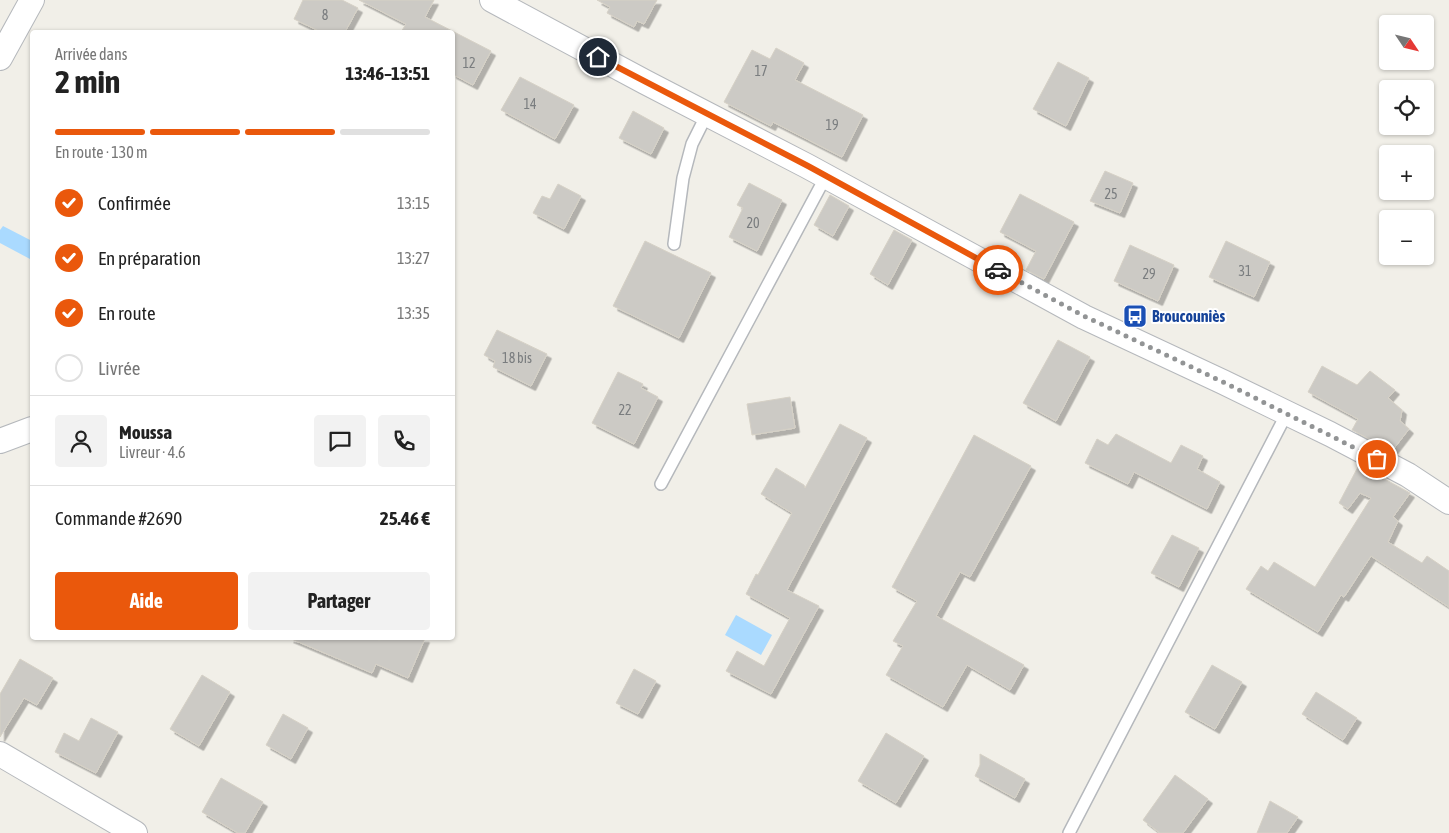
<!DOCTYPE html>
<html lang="fr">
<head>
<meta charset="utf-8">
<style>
	body { margin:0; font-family:"Asap Condensed",sans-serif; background:#f2f2f2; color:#222; height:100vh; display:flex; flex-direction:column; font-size:19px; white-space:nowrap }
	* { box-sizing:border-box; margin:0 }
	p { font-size:16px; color:#767676 }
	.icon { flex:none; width:28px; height:28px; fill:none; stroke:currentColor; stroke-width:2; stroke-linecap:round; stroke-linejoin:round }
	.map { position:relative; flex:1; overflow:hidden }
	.sheet { position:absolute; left:30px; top:30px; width:425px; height:610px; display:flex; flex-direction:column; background:#fff; border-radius:5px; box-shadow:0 1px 4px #0004 }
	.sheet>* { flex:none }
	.needle { width:32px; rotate:125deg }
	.buttons { position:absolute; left:1379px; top:15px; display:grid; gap:10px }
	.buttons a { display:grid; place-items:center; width:55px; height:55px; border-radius:5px; background:#fff; box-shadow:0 1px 4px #0004; font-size:25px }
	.pin { position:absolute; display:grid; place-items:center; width:42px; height:42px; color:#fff; margin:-21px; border:2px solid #fff; border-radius:50%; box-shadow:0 1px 5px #0007 }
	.courier { position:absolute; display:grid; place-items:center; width:50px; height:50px; margin:-25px; border:4px solid #ea580c; border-radius:50%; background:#fff; color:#222; box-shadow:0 1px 6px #0007 }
	.overview em { font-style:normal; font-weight:700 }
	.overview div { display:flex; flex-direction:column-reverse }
	.overview { display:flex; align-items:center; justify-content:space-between; height:85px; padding:0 25px }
	h1 { font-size:32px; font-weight:700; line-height:38px }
	.bar { display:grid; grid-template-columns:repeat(4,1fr); gap:8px 5px; align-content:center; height:60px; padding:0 25px }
	.bar i { height:6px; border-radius:4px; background:#e0e0e0 }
	.bar .on { background:#ea580c }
	.bar p { grid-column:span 4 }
	.line { display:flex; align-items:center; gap:12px; padding:0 25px; border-top:1px solid #e0e0e0 }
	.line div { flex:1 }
	.round { display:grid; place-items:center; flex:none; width:52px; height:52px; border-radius:5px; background:#f2f2f2 }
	ol { padding:0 25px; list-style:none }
	li { display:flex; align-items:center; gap:15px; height:55px }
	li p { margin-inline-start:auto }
	li .icon { padding:5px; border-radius:50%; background:#ea580c; color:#fff; stroke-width:4 }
	li:last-child { color:#767676 }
	li i { width:28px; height:28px; border:2px solid #e0e0e0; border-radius:50% }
	.button { display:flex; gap:10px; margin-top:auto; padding:10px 25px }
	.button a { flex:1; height:58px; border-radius:5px; background:#ea580c; color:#fff; font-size:20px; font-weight:700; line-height:58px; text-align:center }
	.button a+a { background:#f2f2f2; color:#222 }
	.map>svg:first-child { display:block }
	.water { fill:#aadaff }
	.building { fill:#cccac5; stroke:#d6d1c6; filter:url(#shadow) }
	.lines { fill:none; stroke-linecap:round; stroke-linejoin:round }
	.service-casing { stroke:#b5b8bc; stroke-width:14 }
	.minor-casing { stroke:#b5b8bc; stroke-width:26 }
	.service { stroke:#fff; stroke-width:11 }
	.minor { stroke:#fff; stroke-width:24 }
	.done { stroke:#929495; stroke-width:5; stroke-dasharray:0 9 }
	.route { stroke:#ea580c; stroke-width:6 }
	.labels { text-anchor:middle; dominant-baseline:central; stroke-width:4; stroke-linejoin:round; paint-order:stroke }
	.number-label { font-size:14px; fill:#7a7d7f }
	.transit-label { font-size:16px; font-weight:bold; fill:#164399; stroke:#fff; text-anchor:start }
</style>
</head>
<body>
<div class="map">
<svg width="1449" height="833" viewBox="0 0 1449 833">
	<defs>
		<filter id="shadow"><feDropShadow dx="4.5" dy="4.5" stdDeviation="0" flood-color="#0004"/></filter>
	</defs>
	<rect width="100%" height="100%" fill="#f1efe8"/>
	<path class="water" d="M3 226 32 241V254L30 259 0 243V230Z
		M736 615 772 635 761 655 725 635Z"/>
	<path class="building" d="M303 0H342L358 8 345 32H321L294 19Z
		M359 0H434L425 17 491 51 473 85 452 74V32H401L406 24Z
		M597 0H657L644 24 637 21 634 27 607 13 610 7Z
		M776 48 804 63 795 80 863 115 842 157 773 122 771 126 724 102 752 50 770 59Z
		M1058 62 1089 78 1066 126 1033 109Z
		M520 77 574 105 555 139 501 110Z
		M633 111 664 128 651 154 619 138Z
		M1105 171 1133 183 1120 213 1090 201Z
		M749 183 782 200 757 251 729 237 743 208 737 205Z
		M558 184 581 196 564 229 533 213 542 196 550 199Z
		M1020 194 1074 222 1044 279 1026 270 1036 251 1000 232Z
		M830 195 849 206 833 236 814 225Z
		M894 230 912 240 888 285 870 274Z
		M645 241 711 273 679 338 613 306Z
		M1226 241 1270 262 1254 297 1209 277Z
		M1130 245 1174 265 1158 301 1114 281Z
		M497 330 547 354 531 386 493 367 495 361 484 355Z
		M1058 340 1090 357 1056 421 1023 403Z
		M1322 366 1357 385 1370 371 1395 390 1388 398 1402 410 1400 421 1409 429 1392 451 1352 430 1358 419 1308 392Z
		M618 372 643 384 641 388 658 397 634 444 592 423Z
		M790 397 795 428 752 435 747 404Z
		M840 424 867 438 787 590 819 606 771 694 726 671 737 651 764 666 790 618 746 594 756 574 758 575 792 513 761 494 776 468 804 485 805 488Z
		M1116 434 1171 463 1181 445 1203 456 1197 469 1220 482 1207 509 1134 472 1128 484 1085 463 1097 439 1108 445Z
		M974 435 1031 466 970 577 960 572 936 616 1024 665 1010 690 967 665 943 707 886 675 903 646 893 641 917 601 892 587Z
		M1359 465 1410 493 1393 517 1398 521 1388 542 1422 563 1427 556 1449 571V607L1371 556 1344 597 1341 595 1318 632 1246 589 1261 566 1268 571 1274 562 1315 587 1371 498 1360 493 1348 509 1339 503Z
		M1172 535 1199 548 1179 587 1151 573Z
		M289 638H373L379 640 389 638H425L408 678 376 664 372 673Z
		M20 659 53 678 37 705 24 698 0 737V694Z
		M1212 665 1242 682 1215 729 1185 712Z
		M634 669 656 681 638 714 616 703Z
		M202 675 230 692 199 746 170 729Z
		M1316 692 1357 718 1343 740 1302 714Z
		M283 714 308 728 291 759 266 745Z
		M91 718 118 732 96 773 55 752 64 733 79 741Z
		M886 733 924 756 896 803 858 781Z
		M980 754 1025 779 1015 798 975 776 980 765Z
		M1175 775 1208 799 1183 833H1160L1143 820Z
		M221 778 263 802 245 833H238L202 812Z
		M1270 801 1298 817 1287 833H1257Z"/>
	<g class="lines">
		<g class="service-casing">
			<path id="service" d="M674 244 683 178 692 144 707 114
				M661 484 826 176
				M1069 833 1287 413"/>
		</g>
		<g class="minor-casing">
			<path id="minor" d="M492 0 645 82 807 166 1084 317 1223 382 1330 434 1408 475 1449 502
				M0 58 32 0
				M0 441 32 429
				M0 754 135 833"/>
		</g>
		<use href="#service" class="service"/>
		<use href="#minor" class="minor"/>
	</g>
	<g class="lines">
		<path class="done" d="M998 270 1084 316 1223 382 1377 459"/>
		<path class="route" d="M598 57 808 166 998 270"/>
	</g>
	<defs>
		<g id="bus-square" transform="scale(1.25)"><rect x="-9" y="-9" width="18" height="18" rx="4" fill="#1a4fb4" stroke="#fff"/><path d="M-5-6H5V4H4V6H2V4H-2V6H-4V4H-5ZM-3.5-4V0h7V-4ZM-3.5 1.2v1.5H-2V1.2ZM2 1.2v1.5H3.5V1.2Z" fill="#fff"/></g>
	</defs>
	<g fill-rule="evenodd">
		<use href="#bus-square" x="1135" y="316"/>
	</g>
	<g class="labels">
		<g class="number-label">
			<text x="325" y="15">8</text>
			<text x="469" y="63">12</text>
			<text x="761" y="71">17</text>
			<text x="530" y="104">14</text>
			<text x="832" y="125">19</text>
			<text x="1111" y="194">25</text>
			<text x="753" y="223">20</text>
			<text x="1245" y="271">31</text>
			<text x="1149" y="274">29</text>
			<text x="517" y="358">18 bis</text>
			<text x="625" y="410">22</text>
		</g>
		<g class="transit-label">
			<text x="1152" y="316">Broucouniès</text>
		</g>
	</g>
</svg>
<div class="buttons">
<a><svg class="needle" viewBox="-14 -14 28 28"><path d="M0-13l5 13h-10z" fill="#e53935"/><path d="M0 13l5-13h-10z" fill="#767676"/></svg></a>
<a><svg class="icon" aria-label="locate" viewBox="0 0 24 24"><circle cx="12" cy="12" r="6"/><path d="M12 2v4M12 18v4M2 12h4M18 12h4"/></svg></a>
<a>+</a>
<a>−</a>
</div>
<div class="pin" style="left:1377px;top:459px;background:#ea580c"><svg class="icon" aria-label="bag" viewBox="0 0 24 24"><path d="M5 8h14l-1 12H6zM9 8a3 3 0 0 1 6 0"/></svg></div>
<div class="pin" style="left:598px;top:57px;background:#1f2937"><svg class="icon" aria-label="home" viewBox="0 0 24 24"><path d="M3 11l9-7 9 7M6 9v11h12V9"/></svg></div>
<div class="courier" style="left:998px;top:270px"><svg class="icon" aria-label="car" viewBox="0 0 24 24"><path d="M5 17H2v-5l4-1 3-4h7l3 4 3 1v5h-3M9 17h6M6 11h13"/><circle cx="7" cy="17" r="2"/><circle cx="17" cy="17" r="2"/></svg></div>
<section class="sheet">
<div class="overview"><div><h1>2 min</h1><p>Arrivée dans</p></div><em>13:46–13:51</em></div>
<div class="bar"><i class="on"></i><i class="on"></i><i class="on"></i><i></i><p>En route · 130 m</p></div>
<ol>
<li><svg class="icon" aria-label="check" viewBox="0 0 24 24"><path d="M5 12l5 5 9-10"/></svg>Confirmée<p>13:15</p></li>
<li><svg class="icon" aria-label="check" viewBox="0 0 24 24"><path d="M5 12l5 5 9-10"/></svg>En préparation<p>13:27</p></li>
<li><svg class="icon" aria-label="check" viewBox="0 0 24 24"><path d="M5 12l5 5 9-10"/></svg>En route<p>13:35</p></li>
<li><i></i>Livrée</li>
</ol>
<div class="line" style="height:90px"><a class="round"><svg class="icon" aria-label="person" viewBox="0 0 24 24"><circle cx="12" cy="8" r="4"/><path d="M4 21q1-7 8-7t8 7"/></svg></a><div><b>Moussa</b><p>Livreur · 4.6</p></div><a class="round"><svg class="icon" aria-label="chat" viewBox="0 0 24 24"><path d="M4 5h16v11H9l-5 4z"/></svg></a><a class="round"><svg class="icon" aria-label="phone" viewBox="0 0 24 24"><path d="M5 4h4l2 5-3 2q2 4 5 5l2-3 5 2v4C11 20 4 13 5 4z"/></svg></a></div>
<div class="line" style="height:65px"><div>Commande #2690</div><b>25.46 €</b></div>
<div class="button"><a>Aide</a><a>Partager</a></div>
</section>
</div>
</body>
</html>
